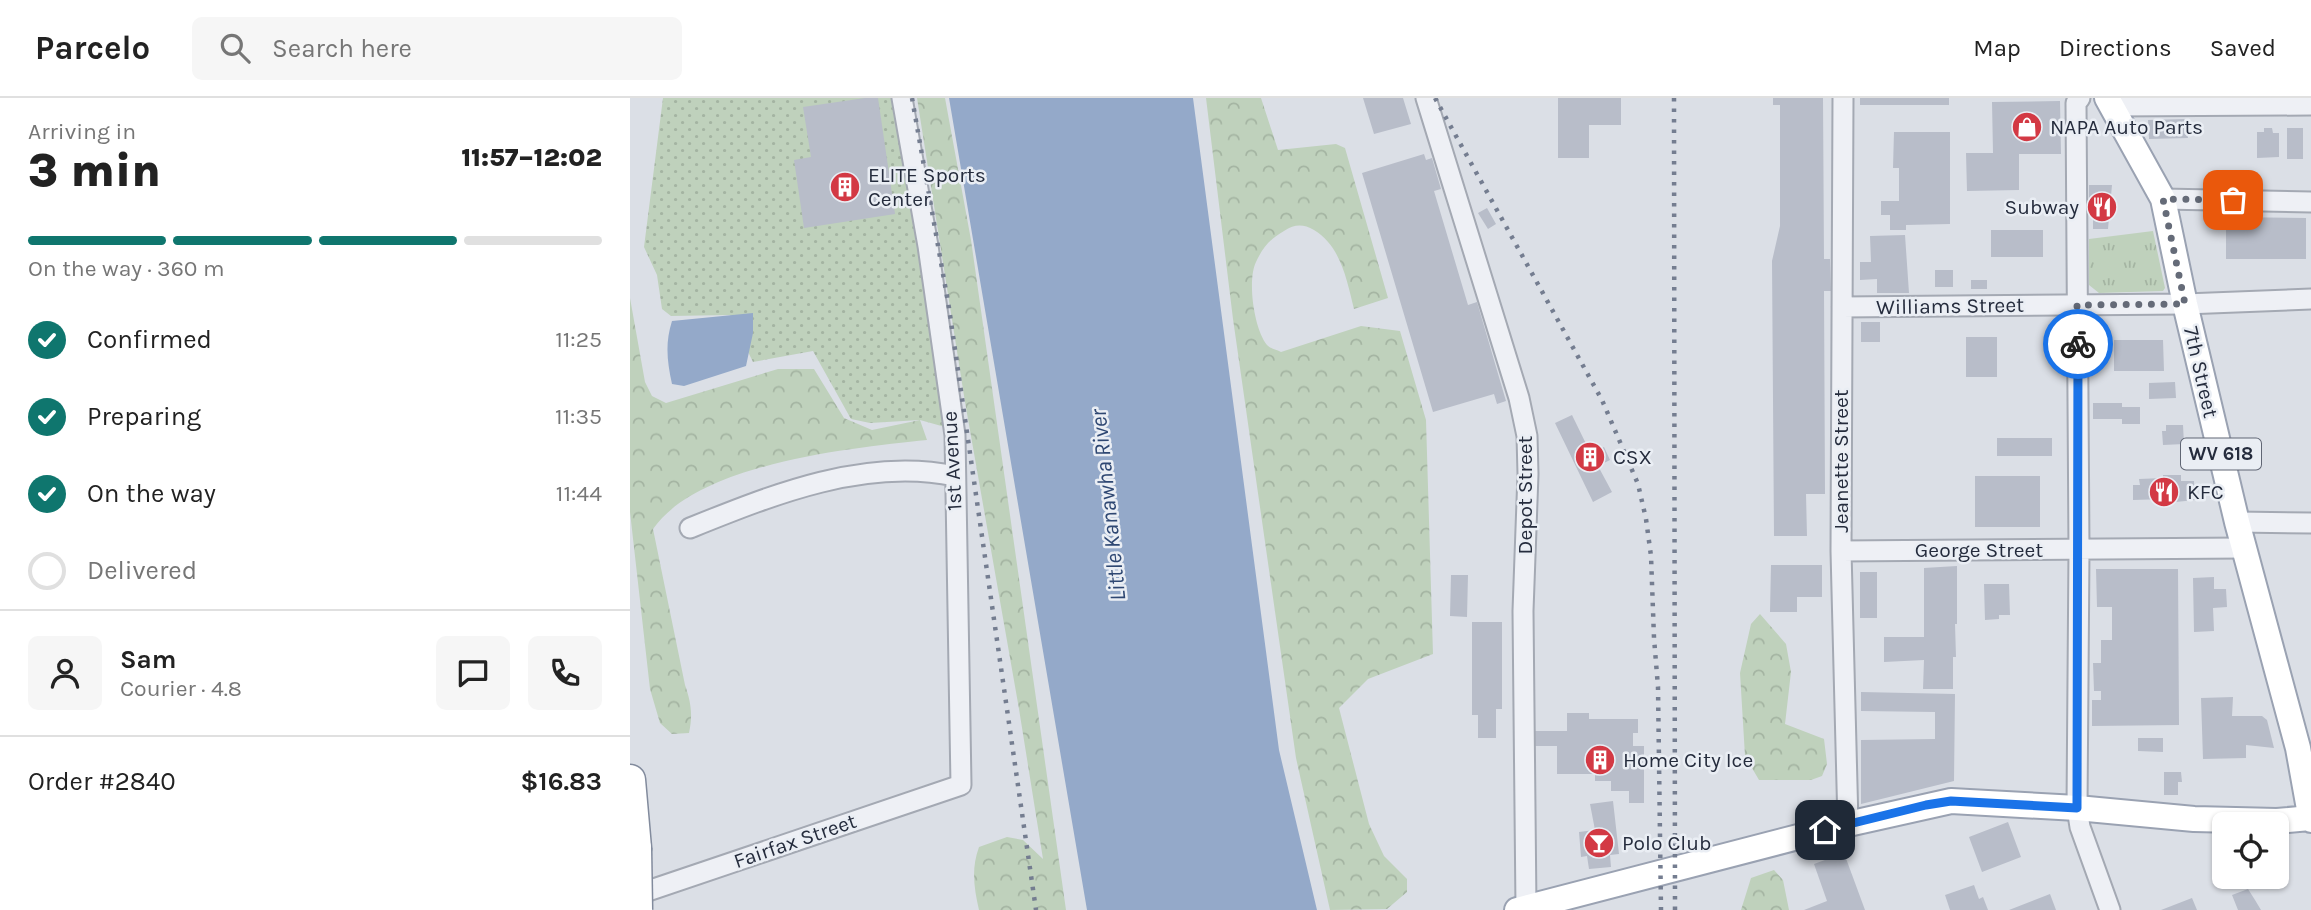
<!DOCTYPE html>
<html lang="en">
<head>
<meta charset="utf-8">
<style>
	body { margin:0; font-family:Karla,sans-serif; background:#f6f6f6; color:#222; height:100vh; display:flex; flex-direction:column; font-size:26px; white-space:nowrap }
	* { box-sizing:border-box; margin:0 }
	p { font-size:23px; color:#767676 }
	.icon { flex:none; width:38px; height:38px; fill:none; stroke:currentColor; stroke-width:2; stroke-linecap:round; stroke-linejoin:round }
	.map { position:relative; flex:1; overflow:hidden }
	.details { display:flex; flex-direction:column; background:#fff; width:630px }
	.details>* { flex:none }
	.controls { position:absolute; left:1582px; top:714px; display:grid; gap:14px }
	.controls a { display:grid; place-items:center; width:77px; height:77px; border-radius:10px; background:#fff; box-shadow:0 2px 5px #0004; font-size:35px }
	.pin { position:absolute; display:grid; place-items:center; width:60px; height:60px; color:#fff; margin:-30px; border-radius:14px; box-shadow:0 4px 10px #0006 }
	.courier { position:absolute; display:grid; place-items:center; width:70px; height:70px; margin:-35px; border:5px solid #1a73e8; border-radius:50%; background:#fff; color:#222; box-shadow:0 2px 9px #0007 }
	.summary em { font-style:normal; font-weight:800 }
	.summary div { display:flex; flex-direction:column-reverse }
	.summary { display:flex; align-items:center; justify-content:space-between; height:119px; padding:0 28px }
	h1 { font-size:46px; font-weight:800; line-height:52px }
	.bar { display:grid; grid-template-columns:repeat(4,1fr); gap:10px 7px; align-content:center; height:84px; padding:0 28px }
	.bar i { height:9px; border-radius:5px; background:#e0e0e0 }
	.bar .active { background:#0f766e }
	.bar p { grid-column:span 4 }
	.line { display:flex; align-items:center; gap:18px; padding:0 28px; border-top:2px solid #e0e0e0 }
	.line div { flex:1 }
	.round { display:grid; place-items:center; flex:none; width:74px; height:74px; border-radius:10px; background:#f6f6f6 }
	ol { padding:0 28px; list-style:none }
	li { display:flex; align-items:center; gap:21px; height:77px }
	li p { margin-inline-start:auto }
	li .icon { padding:7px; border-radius:50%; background:#0f766e; color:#fff; stroke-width:4 }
	li:last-child { color:#767676 }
	li i { width:38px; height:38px; border:4px solid #e0e0e0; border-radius:50% }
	header { display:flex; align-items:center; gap:42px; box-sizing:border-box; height:98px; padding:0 35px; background:#fff; border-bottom:2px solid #e0e0e0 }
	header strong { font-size:33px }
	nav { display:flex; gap:38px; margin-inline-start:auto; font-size:24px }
	.search { width:490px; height:63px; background:#f6f6f6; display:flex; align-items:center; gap:18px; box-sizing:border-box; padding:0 24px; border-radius:10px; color:#767676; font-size:26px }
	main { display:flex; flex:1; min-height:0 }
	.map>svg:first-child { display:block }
	.grass { fill:url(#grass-tufts) }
	.forest { fill:url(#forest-crowns) }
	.park { fill:url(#park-dots) }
	.water { fill:#94a9c9 }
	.building { fill:#b8bdc9 }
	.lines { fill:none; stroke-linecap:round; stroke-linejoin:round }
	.minor-casing { stroke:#a4a9b3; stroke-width:23 }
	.major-casing { stroke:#9aa2b2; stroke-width:28 }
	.highway-casing { stroke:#828b9d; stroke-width:33 }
	.minor { stroke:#eef0f5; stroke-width:19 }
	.major { stroke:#fff; stroke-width:24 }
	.highway { stroke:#fff; stroke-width:30 }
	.rail { stroke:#747d90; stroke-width:4.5; stroke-dasharray:3.5 7; stroke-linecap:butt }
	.highway-bridge-casing { stroke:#828b9d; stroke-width:33; stroke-linecap:butt }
	.highway-bridge { stroke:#fff; stroke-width:30 }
	.done { stroke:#656b78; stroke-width:7; stroke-dasharray:0 12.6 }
	.route { stroke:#1a73e8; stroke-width:9 }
	.labels { text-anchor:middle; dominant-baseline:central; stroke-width:5; stroke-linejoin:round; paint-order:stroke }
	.shield { fill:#eaeef4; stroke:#606674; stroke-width:2 }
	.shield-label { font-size:19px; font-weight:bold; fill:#252c3d }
	.poi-label { font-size:21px; fill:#252c3d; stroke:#eaeef4; text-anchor:start }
	.street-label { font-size:21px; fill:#252c3d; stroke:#eaeef4 }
	.water-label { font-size:23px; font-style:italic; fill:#2e4772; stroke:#eaeef4 }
</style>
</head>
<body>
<header>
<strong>Parcelo</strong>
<div class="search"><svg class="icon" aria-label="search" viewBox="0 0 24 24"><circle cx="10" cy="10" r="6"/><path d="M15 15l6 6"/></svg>Search here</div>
<nav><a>Map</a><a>Directions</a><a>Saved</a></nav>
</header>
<main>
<section class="details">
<div class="summary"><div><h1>3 min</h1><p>Arriving in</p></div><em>11:57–12:02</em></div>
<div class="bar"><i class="active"></i><i class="active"></i><i class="active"></i><i></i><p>On the way · 360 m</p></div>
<ol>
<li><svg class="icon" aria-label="check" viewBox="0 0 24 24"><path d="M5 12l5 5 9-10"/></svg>Confirmed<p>11:25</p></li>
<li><svg class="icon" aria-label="check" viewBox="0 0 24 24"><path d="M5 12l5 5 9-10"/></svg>Preparing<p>11:35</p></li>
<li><svg class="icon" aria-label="check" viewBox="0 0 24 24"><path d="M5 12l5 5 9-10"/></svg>On the way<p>11:44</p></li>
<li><i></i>Delivered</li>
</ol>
<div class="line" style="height:126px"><a class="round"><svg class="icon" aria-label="person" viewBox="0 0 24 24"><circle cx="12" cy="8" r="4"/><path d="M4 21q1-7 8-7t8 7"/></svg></a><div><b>Sam</b><p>Courier · 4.8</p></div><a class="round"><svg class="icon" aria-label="chat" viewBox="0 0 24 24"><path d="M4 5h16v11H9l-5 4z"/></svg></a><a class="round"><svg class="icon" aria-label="phone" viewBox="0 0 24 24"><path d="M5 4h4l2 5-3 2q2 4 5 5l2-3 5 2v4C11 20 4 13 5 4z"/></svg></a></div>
<div class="line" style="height:91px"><div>Order #2840</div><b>$16.83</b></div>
</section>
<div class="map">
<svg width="1681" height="812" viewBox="0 0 1681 812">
	<defs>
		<pattern id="grass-tufts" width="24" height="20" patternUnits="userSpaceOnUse" patternTransform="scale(1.75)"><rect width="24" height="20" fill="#bfd1bc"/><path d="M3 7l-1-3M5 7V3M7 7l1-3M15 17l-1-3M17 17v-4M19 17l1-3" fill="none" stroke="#a4b4a2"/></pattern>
		<pattern id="forest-crowns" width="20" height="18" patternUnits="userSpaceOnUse" patternTransform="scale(1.75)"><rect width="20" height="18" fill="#bfd1bc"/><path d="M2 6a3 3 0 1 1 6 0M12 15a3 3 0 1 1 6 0" fill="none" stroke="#a4b4a2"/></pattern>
		<pattern id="park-dots" width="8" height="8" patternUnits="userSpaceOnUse" patternTransform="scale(1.75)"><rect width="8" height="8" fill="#bfd1bc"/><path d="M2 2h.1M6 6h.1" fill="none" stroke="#a4b4a2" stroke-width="1.8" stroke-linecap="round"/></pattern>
	</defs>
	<rect width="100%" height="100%" fill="#dbdfe6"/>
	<path class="grass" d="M1523 133 1535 190 1533 193 1469 195 1459 187V141Z"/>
	<path class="forest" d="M287 0H315L341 142 436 812H349C344 790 341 771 349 749L377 739 393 742 413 761 389 611 335 304Z
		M576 0H631L648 52 706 46 715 50 758 200 724 211C717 183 711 148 684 132 673 126 665 126 654 133 640 141 633 149 626 164 617 182 624 231 637 247 641 251 647 252 651 254L731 228 770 233 796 322 803 556 738 581 709 610 739 726 754 758 777 781V794L757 811 700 812 666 660 603 221Z
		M0 200 15 284 22 298 36 305 148 271H184L214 320 242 332 290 322 297 342C221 350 69 365 23 431L55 587C61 604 63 617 59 635L42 636 30 625 20 591 0 414Z
		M1130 516 1156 546 1161 574 1155 626 1194 641 1197 666 1192 678 1181 682H1129L1115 658 1110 575 1121 526Z
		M1144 772 1153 782 1159 812H1111L1121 780Z"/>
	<path class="park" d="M33 0H266L292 146 315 329 290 322 240 325 221 321 183 253 123 264 100 217 41 218 32 211 27 177 14 149Z"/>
	<path class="water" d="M319 0H563L649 652 687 812H457Z
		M123 215V235L116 268 54 288 42 286C37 263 35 245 42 223Z"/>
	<path class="building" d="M235 0H248L265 116 174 130 164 62 181 59 173 9Z
		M733 0H773L781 26 744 36Z
		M928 0H991V27H959V60H928Z
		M1143 0H1193L1194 161H1200L1201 193H1194L1195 396H1176L1177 438H1144L1142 163 1150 128V7H1143Z
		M1230 0H1319V7H1230Z
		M1430 3 1431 56H1389V92L1337 93 1336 55H1363L1362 4Z
		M1557 21 1558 40 1519 41 1518 22Z
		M1634 30H1642L1643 35H1649V59L1627 60V34H1634Z
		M1657 30H1673V61H1657Z
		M1264 34H1320V126L1276 127V132H1260V117H1251V103H1269V70H1263Z
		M794 56 796 62 802 60 811 91 804 93 838 207 847 204 876 303 867 306 864 296 803 314 732 75Z
		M1459 87H1482L1478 131H1463V108H1459Z
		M857 110 866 126 858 131 848 115Z
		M1596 119 1676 120V161H1596Z
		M1361 132H1413V159H1361Z
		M1275 137 1279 195H1247V181L1230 182V164H1241L1240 138Z
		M1305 172H1323V189H1305Z
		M1341 182H1357V191H1341Z
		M1231 224H1250V244H1231Z
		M1336 239H1367V279H1336Z
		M1484 242H1533L1534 273H1484Z
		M1545 284 1546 300 1519 301V285Z
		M1463 305H1492V309H1510V326H1492V321H1463Z
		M942 317 961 356 974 349 980 362 968 368 982 394 963 404 925 325Z
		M1536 327H1553L1554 346 1533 347 1532 333H1536Z
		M1367 340H1422V358H1367Z
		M1533 377H1551V383H1564L1565 402 1536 405V401L1503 402V387H1510L1509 381 1533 380Z
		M1345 378H1410V429H1345Z
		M1141 467H1192V499H1167V514H1140Z
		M1327 468V526H1325L1326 559H1323V591H1293L1294 562 1254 564V539H1294V470Z
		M1466 471H1548L1549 627 1462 628V602H1471V593H1464L1463 565H1471V542H1482V509H1467Z
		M1230 474H1247V520H1230Z
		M821 477H838L837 519 820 518Z
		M1584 479V491H1596L1597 509 1583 510 1584 533 1564 534 1563 480Z
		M1354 486H1379L1380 517H1369V521L1355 522Z
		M842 524H872V611H866V640H848V617H842Z
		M1231 594 1325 596 1324 683 1231 706V642L1305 641V614L1231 613Z
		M1603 599 1602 618H1632L1637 622 1644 650 1616 647V660L1573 661 1571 600Z
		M937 615H959V621H1008V635H1003V648H1014V705H999V693H981V683H965V676H927V648H905V633H937Z
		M1508 640H1533V654L1508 653Z
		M1534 674H1551L1552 684H1548V697H1534Z
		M983 703 989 756 980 757 981 769 959 771 957 758 951 759 949 734 965 732 960 706Z
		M1378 724 1391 759 1352 774 1339 739Z
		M1214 755 1235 812H1174L1197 803 1184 766Z
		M1344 787 1349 801 1353 799 1358 812H1320L1315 797Z
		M1618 791 1625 802 1631 812H1608L1602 797Z
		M1420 796 1426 812H1379Z
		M1562 800 1567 812H1531Z"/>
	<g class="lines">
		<g class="minor-casing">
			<path id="minor" d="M796 0 889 300 897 338 898 376 893 513 896 810
				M1213 0 1211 453 1218 726
				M1450 0 1446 5 1449 452 1447 710 1450 729 1480 812
				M1482 8 1681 7
				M1533 101 1681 104
				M1212 209 1555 206 1681 201
				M1607 424 1681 425
				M60 430C142 397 235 359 325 378
				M1211 453 1614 450
				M0 799 331 687 325 337 298 148 272 0"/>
		</g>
		<g class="major-casing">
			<path id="major" d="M1477 0 1533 101 1555 206 1607 424 1668 650 1681 722
				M887 812 1218 726 1321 703 1447 710 1564 721 1647 723 1680 720"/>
		</g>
		<g class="highway-casing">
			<path id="highway" d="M0 682 6 750"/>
		</g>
		<use href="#minor" class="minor"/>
		<use href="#major" class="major"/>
		<use href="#highway" class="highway"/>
		<path class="rail" d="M282 0 319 210 406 812
			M805 0 972 302 1008 386 1016 421 1021 458 1024 540 1028 589 1031 812
			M1044 0 1045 812"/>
		<g class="highway-bridge-casing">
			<path id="highway-bridge" d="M6 750 7 812"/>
		</g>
		<use href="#highway-bridge" class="highway-bridge"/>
	</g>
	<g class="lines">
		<path class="done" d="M1448 246 1447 207 1555 206 1533 101 1603 102"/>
		<path class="route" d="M1195 732 1296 707 1321 703 1447 710 1448 246"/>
	</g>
	<defs>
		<g id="shop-disc" transform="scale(1.575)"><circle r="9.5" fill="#d33944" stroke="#eaeef4"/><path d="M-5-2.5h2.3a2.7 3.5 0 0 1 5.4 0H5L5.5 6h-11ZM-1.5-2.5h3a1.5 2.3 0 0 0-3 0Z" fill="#fff"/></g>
		<g id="building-disc" transform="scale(1.575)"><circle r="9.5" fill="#d33944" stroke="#eaeef4"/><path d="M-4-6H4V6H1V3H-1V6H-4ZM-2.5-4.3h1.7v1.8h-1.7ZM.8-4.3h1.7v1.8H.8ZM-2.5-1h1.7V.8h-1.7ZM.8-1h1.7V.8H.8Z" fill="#fff"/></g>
		<g id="restaurant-disc" transform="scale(1.575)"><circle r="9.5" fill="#d33944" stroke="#eaeef4"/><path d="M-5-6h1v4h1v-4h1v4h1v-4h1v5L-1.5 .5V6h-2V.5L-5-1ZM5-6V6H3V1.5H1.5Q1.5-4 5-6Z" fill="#fff"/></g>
		<g id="bar-disc" transform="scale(1.575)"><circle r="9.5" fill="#d33944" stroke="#eaeef4"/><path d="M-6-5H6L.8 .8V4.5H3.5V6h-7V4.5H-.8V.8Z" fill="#fff"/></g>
	</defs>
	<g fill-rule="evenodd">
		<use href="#shop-disc" x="1397" y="29"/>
		<use href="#building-disc" x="215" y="89"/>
		<use href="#restaurant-disc" x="1472" y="109"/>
		<use href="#building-disc" x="960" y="359"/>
		<use href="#restaurant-disc" x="1534" y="394"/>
		<use href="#building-disc" x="970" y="662"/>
		<use href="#bar-disc" x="969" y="745"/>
	</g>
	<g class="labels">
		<rect class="shield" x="1551" y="340.5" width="80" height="31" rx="5"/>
		<g class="shield-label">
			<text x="1591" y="356">WV 618</text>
		</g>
		<g class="poi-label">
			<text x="1420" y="29">NAPA Auto Parts</text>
			<text x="238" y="77">ELITE Sports<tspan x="238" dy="24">Center</tspan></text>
			<text x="1449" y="109" text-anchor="end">Subway</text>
			<text x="983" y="359">CSX</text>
			<text x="1557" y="394">KFC</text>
			<text x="993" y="662">Home City Ice</text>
			<text x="992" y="745">Polo Club</text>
		</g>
		<g class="street-label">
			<text transform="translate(1320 208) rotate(-1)">Williams Street</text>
			<text transform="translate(1571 274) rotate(77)">7th Street</text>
			<text transform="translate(322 363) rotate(-93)">1st Avenue</text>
			<text transform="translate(1211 363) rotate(-90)">Jeanette Street</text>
			<text transform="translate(895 397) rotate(-90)">Depot Street</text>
			<text x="1349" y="452">George Street</text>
			<text transform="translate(165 743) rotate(-19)">Fairfax Street</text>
		</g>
		<g class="water-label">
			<text transform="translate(478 407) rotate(-96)">Little Kanawha River</text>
		</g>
	</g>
</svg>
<div class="controls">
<a><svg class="icon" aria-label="locate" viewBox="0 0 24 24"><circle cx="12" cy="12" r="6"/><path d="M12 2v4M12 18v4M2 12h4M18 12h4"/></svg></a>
</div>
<div class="pin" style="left:1603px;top:102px;background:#ea580c"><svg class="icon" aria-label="bag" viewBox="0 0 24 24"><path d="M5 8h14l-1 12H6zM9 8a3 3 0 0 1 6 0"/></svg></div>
<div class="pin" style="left:1195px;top:732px;background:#1f2937"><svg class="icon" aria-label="home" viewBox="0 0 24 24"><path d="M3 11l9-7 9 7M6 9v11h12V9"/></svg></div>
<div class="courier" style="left:1448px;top:246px"><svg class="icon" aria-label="bike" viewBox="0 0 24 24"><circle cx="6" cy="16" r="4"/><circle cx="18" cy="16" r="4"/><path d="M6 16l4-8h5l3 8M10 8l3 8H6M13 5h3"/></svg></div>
</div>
</main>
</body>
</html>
